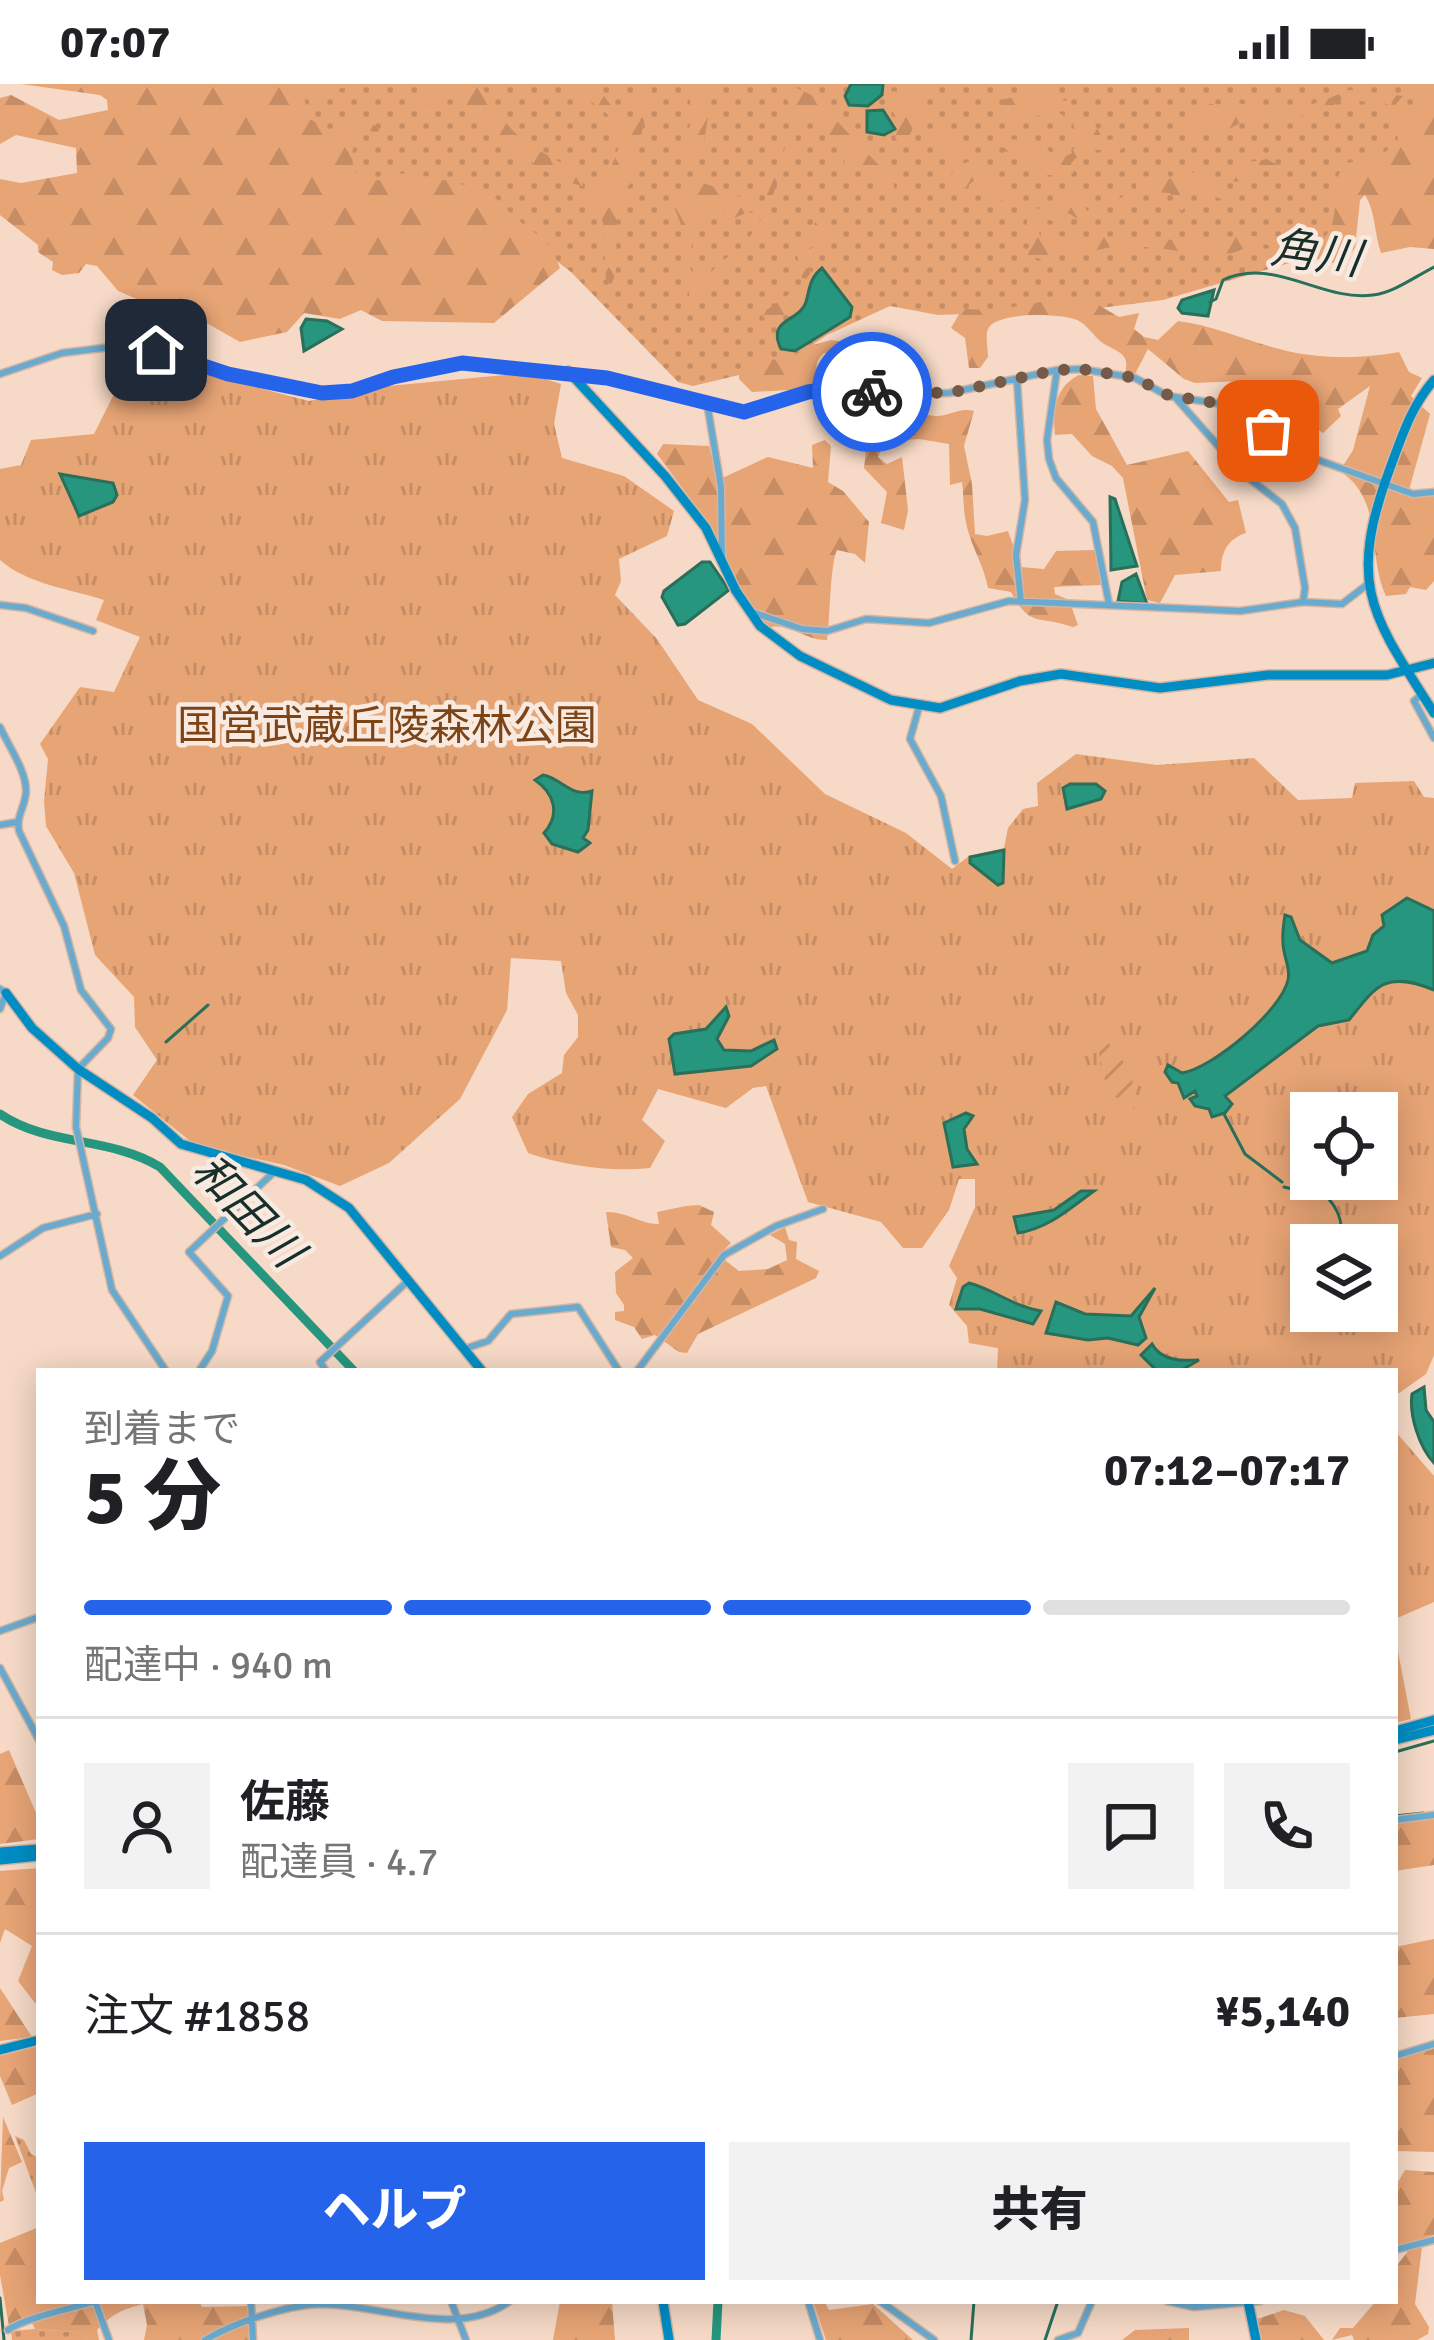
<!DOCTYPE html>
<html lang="ja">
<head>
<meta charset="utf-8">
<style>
	body { margin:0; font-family:Signika,"Noto Sans JP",sans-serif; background:#f2f2f2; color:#202124; height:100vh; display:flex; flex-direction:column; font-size:45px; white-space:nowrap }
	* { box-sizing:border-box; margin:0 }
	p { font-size:39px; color:#757577 }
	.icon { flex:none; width:66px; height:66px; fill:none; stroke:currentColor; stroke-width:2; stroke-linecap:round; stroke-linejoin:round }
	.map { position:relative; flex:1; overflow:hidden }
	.drawer { position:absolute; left:36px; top:1284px; width:1362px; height:936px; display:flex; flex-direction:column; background:#fff; border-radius:0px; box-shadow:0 6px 30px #0003 }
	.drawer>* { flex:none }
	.fabs { position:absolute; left:1290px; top:1008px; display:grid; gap:24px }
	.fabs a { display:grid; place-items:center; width:108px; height:108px; border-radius:0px; background:#fff; box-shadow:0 6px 30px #0003; font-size:60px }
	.pin { position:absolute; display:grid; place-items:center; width:102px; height:102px; color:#fff; margin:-51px; border-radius:24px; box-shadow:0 6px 18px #0006 }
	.courier { position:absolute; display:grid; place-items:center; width:120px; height:120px; margin:-60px; border:9px solid #2563eb; border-radius:50%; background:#fff; color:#222; box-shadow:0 3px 15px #0007 }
	.overview em { font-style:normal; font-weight:800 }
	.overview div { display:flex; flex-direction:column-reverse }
	.overview { display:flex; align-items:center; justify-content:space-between; height:204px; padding:0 48px }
	h1 { font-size:78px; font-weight:800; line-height:90px }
	.bar { display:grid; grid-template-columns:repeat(4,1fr); gap:18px 12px; align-content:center; height:144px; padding:0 48px }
	.bar i { height:15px; border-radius:9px; background:#e0e0e0 }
	.bar .current { background:#2563eb }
	.bar p { grid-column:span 4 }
	.line { display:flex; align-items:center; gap:30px; padding:0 48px; border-top:3px solid #e0e0e0 }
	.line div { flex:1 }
	.round { display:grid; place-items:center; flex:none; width:126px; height:126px; border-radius:0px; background:#f2f2f2 }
	.button { display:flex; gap:24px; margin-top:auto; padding:24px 48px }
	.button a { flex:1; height:138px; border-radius:0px; background:#2563eb; color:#fff; font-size:48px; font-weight:800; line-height:138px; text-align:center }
	.button a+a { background:#f2f2f2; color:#202124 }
	.status { display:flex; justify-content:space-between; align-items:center; height:84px; padding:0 60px; background:#fff; direction:ltr }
	.status svg { height:33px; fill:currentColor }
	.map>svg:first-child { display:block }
	.grass { fill:url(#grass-dots) }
	.forest { fill:url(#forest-firs) }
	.park { fill:url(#park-tufts); fill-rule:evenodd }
	.garden { fill:url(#garden-furrows) }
	.water { fill:#26967f; stroke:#296f5a; stroke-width:3 }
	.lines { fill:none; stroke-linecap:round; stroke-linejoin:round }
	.stream { stroke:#296f5a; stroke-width:3 }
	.river { stroke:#26967f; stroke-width:9 }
	.street-casing { stroke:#d2b6a3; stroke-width:9 }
	.secondary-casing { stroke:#d2b6a3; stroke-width:12 }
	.street { stroke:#6aaacf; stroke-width:6 }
	.secondary { stroke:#018dc4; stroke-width:9 }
	.done { stroke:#755a47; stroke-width:12; stroke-dasharray:0 21.6 }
	.route { stroke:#2563eb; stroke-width:15 }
	.labels { text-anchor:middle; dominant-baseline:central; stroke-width:9; stroke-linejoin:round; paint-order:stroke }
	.park-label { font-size:42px; fill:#7c4417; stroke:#f8eae0 }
	.water-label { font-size:45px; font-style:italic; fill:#182f29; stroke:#f8eae0 }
</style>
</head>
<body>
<div class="status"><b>07:07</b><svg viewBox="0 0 49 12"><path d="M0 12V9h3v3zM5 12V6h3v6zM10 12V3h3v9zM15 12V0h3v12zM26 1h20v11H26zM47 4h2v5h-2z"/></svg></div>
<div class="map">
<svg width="1434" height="2256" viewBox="0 0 1434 2256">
	<defs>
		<pattern id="grass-dots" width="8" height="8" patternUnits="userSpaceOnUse" patternTransform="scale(3)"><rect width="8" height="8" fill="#e7a475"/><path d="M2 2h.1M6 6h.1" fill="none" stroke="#c68c64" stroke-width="1.8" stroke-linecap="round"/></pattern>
		<pattern id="forest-firs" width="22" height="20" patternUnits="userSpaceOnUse" patternTransform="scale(3)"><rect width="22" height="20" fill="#e7a475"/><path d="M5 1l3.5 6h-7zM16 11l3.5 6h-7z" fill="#c68c64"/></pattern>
		<pattern id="park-tufts" width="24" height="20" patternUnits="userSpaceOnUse" patternTransform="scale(3)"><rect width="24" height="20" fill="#e7a475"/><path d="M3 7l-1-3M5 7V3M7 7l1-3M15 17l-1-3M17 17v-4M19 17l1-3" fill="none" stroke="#c68c64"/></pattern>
		<pattern id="garden-furrows" width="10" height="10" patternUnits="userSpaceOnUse" patternTransform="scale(3)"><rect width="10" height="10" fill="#e7a475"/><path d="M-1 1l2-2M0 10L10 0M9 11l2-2" fill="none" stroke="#c68c64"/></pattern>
	</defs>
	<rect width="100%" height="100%" fill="#f6d9c6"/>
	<path class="grass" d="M335 0H1424L1409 62 1362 98 1320 170 1163 216 1092 225 938 231 890 222 827 251 785 280 693 302 678 298 571 188 499 133 370 108 306 40 295 9Z
		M15 2052 24 2056 31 2070 39 2074V2117Z
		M35 2245 85 2249 87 2256H12L11 2247Z"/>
	<path class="forest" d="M21 0H357L304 14 310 35 335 50 353 39 380 42 378 48 358 46C350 68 346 102 380 96L381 89C408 87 467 98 490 111 499 115 504 124 511 130 535 152 547 149 560 184L494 239 382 237 361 226 340 235 304 229 287 248 240 258 175 221 146 219 118 207 97 182 86 180 79 189 62 191 52 186 53 178 38 168V161L0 131V95L21 99 77 89 76 64 16 51 0 60V14L11 11 59 36 108 26 107 16 100 11Z
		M426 0H481C493 23 508 46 530 61 549 74 573 80 583 102 527 89 494 40 448 13L422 22 419 11Z
		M569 0H595L621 35V41L629 44C647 32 639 18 634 0H653L637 68 632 71 636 93C600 128 627 177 611 200L606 197 603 138 585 114 589 109 601 107C605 92 617 74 618 64L609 56 613 35Z
		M687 0H706L709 28 702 69 685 77 680 69C693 44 693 26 687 0Z
		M781 0C794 0 815 14 828 20L832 32 893 96 895 109 854 83 848 91 842 92 846 67 837 52 830 51 824 35 804 25 796 42 795 72 783 81 772 114 765 115C778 88 795 48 788 18 786 12 782 6 781 0Z
		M920 0 928 27 926 33 916 36 909 53 900 56 895 54 899 40 885 11 894 7 912 18 916 14 913 5Z
		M1015 0H1034L1068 16 1059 18 1054 26 1064 32 1063 43 1045 31 1016 35 1001 23V16L1020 12 1022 7Z
		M1416 0H1434V165L1410 163 1381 169C1374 149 1376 129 1365 111L1360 116 1355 164 1343 178 1323 180 1309 168C1354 135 1321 110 1346 79L1378 74 1398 57 1396 45 1383 34 1386 26 1411 25 1418 14Z
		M1348 6 1403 12 1395 21 1342 15 1330 24 1296 34 1244 37 1223 48 1188 45 1191 32 1210 20 1228 21 1233 17C1276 33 1308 25 1348 6Z
		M1076 36 1095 41 1104 57 1113 55 1116 60 1125 62 1112 73 1104 66H1085L1071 79 1073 89C1040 99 1030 79 1005 67L1007 55 1022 56 1028 62H1043L1059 75 1072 69 1078 55 1073 40Z
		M934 38 941 40 948 51 957 48 962 53 957 74 952 76C943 68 930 49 934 38Z
		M977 75 987 80 994 99 1017 110 1019 116 1011 120 981 108 976 95 965 104 950 93 956 82Z
		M1267 75 1277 81C1263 85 1247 78 1244 97L1227 98 1223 115 1187 107 1183 114 1185 124 1181 127 1170 109 1147 108 1131 122 1120 120 1118 115 1136 106V91L1153 94 1167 88 1170 95 1177 93 1181 98 1196 86 1199 98 1210 100 1237 80Z
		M698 97 757 119 754 126 729 136 722 124H713L693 147 690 184 698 196 708 192 719 179 743 163 763 133 766 137 744 171 719 189 689 220C691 195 681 171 684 149L674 122 683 120Z
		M1070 97 1087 127 1100 116 1109 121 1093 135H1078L1068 129 1061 139 1041 134 1036 137 1040 152C1055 155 1070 148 1082 159L1080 167 1059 164 1040 175 1024 170 1034 156 1027 148V124L1051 125 1065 116 1066 99Z
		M825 131 826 153 806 167 805 182 811 188 806 195 802 194 797 172 819 132Z
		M1102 152 1177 156 1182 161 1201 158 1203 164C1178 175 1151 154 1128 168L1116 162 1092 167 1091 159Z
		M1264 152 1291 158 1279 163 1250 158C1241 171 1221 171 1207 169V164L1223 153Z
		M795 206 805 222 800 229 763 234 765 227Z
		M1064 214 1095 219 1119 233 1139 229 1134 245 1144 253 1158 256 1178 237C1216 242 1249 258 1287 267 1322 275 1363 275 1399 268L1409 288 1422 294 1411 312 1430 330 1408 410 1434 412V497L1426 506 1410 503 1406 510 1386 512C1366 469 1385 417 1340 387L1353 366 1370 302 1338 325 1341 332 1323 349 1243 297 1195 299 1184 295 1148 265 1134 292 1125 290C1131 267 1116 269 1100 257 1093 251 1088 242 1079 237 1064 229 996 227 988 245 985 252 988 265 988 273L980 284H969L965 254 951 244 962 225 996 226Z
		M831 256 846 258 844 268 824 269C815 277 816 282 818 294L845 297 843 303 752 308 739 295V290L769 275 786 277 809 262Z
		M1079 291 1093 292 1096 325 1127 381 1188 367 1229 418 1238 416 1246 449C1227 455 1221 469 1221 487L1175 491 1160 519 1147 516 1123 394 1112 382 1092 372 1072 350 1055 351C1052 326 1056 302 1079 291Z
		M864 317C888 319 911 330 935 332 949 333 958 323 974 327L964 362 972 400 975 450 987 452 1008 447 1021 483 1044 485 1056 467 1095 466 1101 501 1054 503 1055 510 1069 516 1078 541 1073 543C1037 530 1031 545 1011 508L988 504C984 483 974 467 968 447 963 430 964 415 962 398L950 401 949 360 919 355 885 357 878 373 887 380 902 373 908 426 904 446 881 439 887 408 864 384 868 348 860 339Z
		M825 356 831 362 828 398 843 407 869 438 865 479 855 470 837 466C830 480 830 536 827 556 807 557 790 539 770 543L745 524 713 445 657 370 663 360 709 362 718 396 768 373 813 384 812 361Z
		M686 1122 699 1121 714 1128 711 1141 731 1159 723 1167 726 1177 739 1187 768 1185 787 1176 785 1160 770 1151 785 1143 789 1156 797 1158 796 1175 819 1187 816 1194 698 1250 687 1269 679 1268 655 1251 642 1255 634 1243 615 1236V1228L624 1227V1221L616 1209 615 1188 633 1174 625 1166 611 1163 606 1128C626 1127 642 1141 659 1140L657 1128Z
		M9 1666 39 1736V1755L0 1760V1670Z
		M1434 1735V1781L1395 1787V1740Z
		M39 1784V1924L18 1897 32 1862 5 1845 0 1859V1787Z
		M1434 1855V1930L1395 1934V1863Z
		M0 1904 32 1953 0 1957Z
		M1434 1960V2068L1395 2067V1976Z
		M39 1962V2009L12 2021 0 1992V1972Z
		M3 2033 22 2078 9 2084 2 2107 4 2116 0 2118Z
		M1405 2086 1434 2088V2151L1423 2155 1415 2220 1429 2243 1428 2250 1417 2256H1354L1352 2251 1332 2256 1340 2244H1353L1376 2217H1395V2184L1411 2163 1395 2164V2103Z
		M39 2143V2217H199L202 2223 247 2222 252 2256H144L147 2241 143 2220C123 2225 112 2230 97 2246L99 2256H87L84 2249 35 2245 31 2237 9 2242 0 2191V2159Z
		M560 2217H612L615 2256H553Z
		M813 2217H824L829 2226 873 2220 913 2256H826Z
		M1284 2226 1305 2232 1324 2256H1262L1257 2235Z
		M1189 2244V2256H1122L1135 2246Z"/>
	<path class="park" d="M151 276 309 317 388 302 527 289 561 300 554 340 562 374 624 392 674 427 667 452 619 475 621 497 615 511 657 555 698 616 752 640 825 710 906 749 952 785 969 772 1004 764 1008 744 1023 725 1038 722 1037 699 1076 670 1157 681 1254 674 1298 716 1352 714 1355 699 1414 697 1424 713 1434 714V1271L1426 1290 1395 1312V1287H997L998 1264 969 1259 967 1242 949 1221 957 1194 949 1182 975 1123V1095H959L949 1126 922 1164H903L881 1138 808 1118 766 1002 753 1004 726 1024 658 1005 642 1036 665 1057 650 1084C610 1088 566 1082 528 1069L512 1033 528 1010 562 989 564 971 578 953V931L566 909 561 877 511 874 507 926 460 1015 389 1079 340 1102 284 1081 195 1061 133 1011 157 976 135 943 134 913 95 871 74 789 46 742 44 717 48 675 40 660 80 603 114 608 140 553 96 536 104 516C70 505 27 500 0 476V385L21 381 31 356 94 350 119 300ZM1311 1029H1377V1095H1311ZM1311 1161H1377V1227H1311Z
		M1395 1347 1434 1392V1518L1395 1535Z
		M1395 1552 1411 1635 1395 1639Z"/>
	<path class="garden" d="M1105 956C1125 975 1139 999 1134 1026L1123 1015 1108 1011 1099 969Z"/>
	<path class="water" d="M851 0H883L882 11 868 22 849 21 845 12Z
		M883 26 895 45 884 51 867 48V27Z
		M822 184 852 223 850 233 795 267 781 265C766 234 800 238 806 218 810 204 809 195 822 184Z
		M1214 206 1208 232 1182 229 1178 224 1182 216Z
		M306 235 327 237 342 245 304 267 301 244Z
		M60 390 113 399 117 411 113 418 79 432Z
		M1110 413 1115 415 1137 482 1111 486Z
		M702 478H710L729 506 685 540 678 541 662 513 664 507Z
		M1136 490 1147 520 1118 517 1122 498Z
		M543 691C561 694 571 714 592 707L588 746 583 754 590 759 578 768 552 760 544 749C561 730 554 709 535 696Z
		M1070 700H1096L1105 707 1101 715 1067 725 1063 704Z
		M1004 766 1003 799 998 801 970 779V773Z
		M1407 814 1434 827V906C1385 886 1376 902 1349 936L1318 942 1225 1012 1232 1020 1225 1029 1212 1033 1209 1025 1195 1022 1190 1015 1197 1012 1195 1007 1184 1014 1178 999 1172 998 1165 988 1168 981 1182 989C1213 984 1281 927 1288 896 1291 884 1283 872 1283 859 1282 849 1284 838 1285 831L1291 833 1300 856 1332 879 1367 867 1373 851 1384 842 1382 831Z
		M726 923 729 932 717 955 724 966 751 967 774 956 777 965 751 982 675 990 669 955 674 950 706 945Z
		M966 1029 973 1032 964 1045 967 1065 977 1080 953 1083 944 1039Z
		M1081 1107H1094C1069 1125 1049 1144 1018 1149L1014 1133 1054 1126Z
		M969 1199C993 1205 1014 1223 1041 1227L1033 1240 980 1225H956L963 1203Z
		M1155 1204 1139 1233 1146 1254 1138 1261 1108 1254 1088 1256 1046 1249 1056 1218 1085 1230 1131 1232Z
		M1152 1260C1161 1277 1182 1277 1199 1276L1180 1287H1157L1141 1271Z
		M1424 1303 1426 1326 1434 1338V1379C1419 1363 1409 1331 1412 1310Z"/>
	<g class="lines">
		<path class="stream" d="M1210 218 1216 215 1223 196C1274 172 1322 218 1373 211 1393 209 1416 192 1434 183
			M166 958 208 921
			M1224 1030 1245 1070 1282 1098
			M1284 1103 1327 1113C1340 1127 1345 1144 1338 1161
			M1395 1668 1434 1657
			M1395 1732 1423 1729
			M0 2214 4 2256
			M971 2256 974 2217
			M1045 2256 1058 2217"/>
		<path class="river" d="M0 1030C49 1063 109 1052 160 1083L354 1287
			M716 2256 718 2217"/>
		<g class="street-casing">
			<path id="street" d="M1057 286 1047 356 1049 375 1056 394 1093 438 1109 520
				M0 290 62 269 119 262 156 266 288 304 335 309 462 279 607 294 744 328 798 310 829 305 900 310 949 309 1057 286 1081 285 1135 294 1168 312 1235 322 1267 347 1318 376 1413 410 1434 408
				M1017 296 1025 416 1016 471 1021 518
				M1175 313 1242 389 1282 420 1295 444 1305 504 1303 518
				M707 319 721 403 722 476
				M0 521 26 524 93 547
				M752 528 802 545 827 547 866 535 929 539 1009 517 1240 527 1303 518 1342 520 1368 500
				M1422 610 1414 617 1434 654
				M919 623 910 655 941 712 955 777
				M0 643C8 661 27 688 26 708 25 723 16 732 19 747L64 842 81 906 111 945 108 954 78 985 76 1043 112 1206 166 1287
				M0 741 17 738
				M0 905 6 909 0 925
				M0 1172 43 1144 97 1130
				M464 1265 488 1257 511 1230 578 1223 619 1287
				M199 1287 212 1267 228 1212 189 1168 274 1088
				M326 1287 320 1278 409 1196
				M637 1287 724 1171 776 1142 823 1125
				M0 1547 39 1533
				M0 1584 39 1656
				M1395 1736 1434 1731
				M1395 1972 1434 1960
				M1395 2166 1434 2156
				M95 2217 109 2256
				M251 2217 253 2256
				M451 2217 466 2256
				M808 2217 820 2256
				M880 2217 934 2256
				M1167 2217 1194 2223 1260 2217
				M8 2246C24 2234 74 2224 96 2217
				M205 2256C234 2239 286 2221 320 2220 380 2220 457 2256 510 2217
				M1058 2256 1078 2249 1092 2217"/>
		</g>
		<g class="secondary-casing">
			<path id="secondary" d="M568 287 665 392 706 444 736 507 760 542 800 572 891 616 940 624 1020 597 1061 590 1160 604 1268 591H1387L1434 579
				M1434 296C1411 322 1401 355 1389 387 1347 503 1372 531 1434 629
				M6 909 32 944 78 985 152 1034 181 1060 306 1096 349 1124 482 1287
				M1395 1647 1434 1636
				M1395 1656 1434 1646
				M0 1768 39 1765
				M0 1776 39 1772
				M0 1966 39 1956
				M663 2217 669 2256
				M1248 2217 1256 2256"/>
		</g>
		<use href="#street" class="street"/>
		<use href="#secondary" class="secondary"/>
	</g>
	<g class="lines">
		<path class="done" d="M872 308 949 309 1057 286 1081 285 1136 294 1168 311 1234 322 1268 347"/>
		<path class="route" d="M156 266 228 290 322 309 352 307 393 293 462 279 607 294 744 328 808 308 829 305 872 308"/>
	</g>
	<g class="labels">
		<g class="park-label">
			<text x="387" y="642">国営武蔵丘陵森林公園</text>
		</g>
		<g class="water-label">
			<text transform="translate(1316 170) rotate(8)">角川</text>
			<text transform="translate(247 1127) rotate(46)">和田川</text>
		</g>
	</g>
</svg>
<div class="fabs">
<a><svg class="icon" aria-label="locate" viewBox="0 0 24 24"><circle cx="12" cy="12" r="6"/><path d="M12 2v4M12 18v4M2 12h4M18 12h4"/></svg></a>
<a><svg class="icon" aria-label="layers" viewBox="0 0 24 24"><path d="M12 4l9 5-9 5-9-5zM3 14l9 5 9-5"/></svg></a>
</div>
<div class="pin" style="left:1268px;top:347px;background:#ea580c"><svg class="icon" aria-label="bag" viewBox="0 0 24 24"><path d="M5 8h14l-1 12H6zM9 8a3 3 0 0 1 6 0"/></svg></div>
<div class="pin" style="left:156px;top:266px;background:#1f2937"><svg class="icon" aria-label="home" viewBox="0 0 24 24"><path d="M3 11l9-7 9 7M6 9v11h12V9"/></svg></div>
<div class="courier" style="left:872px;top:308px"><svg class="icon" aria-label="bike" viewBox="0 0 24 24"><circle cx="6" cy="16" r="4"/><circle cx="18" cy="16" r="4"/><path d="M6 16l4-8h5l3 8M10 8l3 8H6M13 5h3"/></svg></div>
<section class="drawer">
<div class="overview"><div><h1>5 分</h1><p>到着まで</p></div><em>07:12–07:17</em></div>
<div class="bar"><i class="current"></i><i class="current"></i><i class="current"></i><i></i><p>配達中 · 940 m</p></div>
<div class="line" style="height:216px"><a class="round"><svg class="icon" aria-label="person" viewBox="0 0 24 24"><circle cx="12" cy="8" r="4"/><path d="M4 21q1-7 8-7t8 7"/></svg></a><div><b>佐藤</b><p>配達員 · 4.7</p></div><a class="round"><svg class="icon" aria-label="chat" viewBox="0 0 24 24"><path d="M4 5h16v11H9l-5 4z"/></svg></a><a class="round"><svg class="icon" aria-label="phone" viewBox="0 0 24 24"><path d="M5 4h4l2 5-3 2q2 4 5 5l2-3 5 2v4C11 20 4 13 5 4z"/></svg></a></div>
<div class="line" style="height:156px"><div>注文 #1858</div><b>¥5,140</b></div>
<div class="button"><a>ヘルプ</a><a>共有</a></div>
</section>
</div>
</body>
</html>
